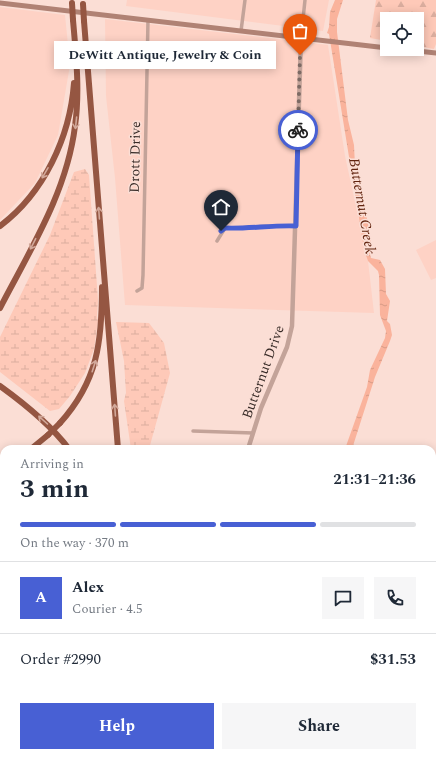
<!DOCTYPE html>
<html lang="en">
<head>
<meta charset="utf-8">
<style>
	body { margin:0; font-family:Spectral,serif; background:#f6f6f7; color:#1f2937; height:100vh; display:flex; flex-direction:column; font-size:15px; white-space:nowrap }
	* { box-sizing:border-box; margin:0 }
	p { font-size:13px; color:#747a83 }
	.icon { flex:none; width:22px; height:22px; fill:none; stroke:currentColor; stroke-width:2; stroke-linecap:round; stroke-linejoin:round }
	.map { position:relative; flex:1; overflow:hidden }
	.sheet { position:absolute; left:0px; top:445px; width:436px; height:312px; display:flex; flex-direction:column; background:#fff; border-radius:12px 12px 0 0; box-shadow:0 2px 10px #0003 }
	.sheet>* { flex:none }
	.tools { position:absolute; left:380px; top:12px; display:grid; gap:8px }
	.tools a { display:grid; place-items:center; width:44px; height:44px; border-radius:0px; background:#fff; box-shadow:0 2px 10px #0003; font-size:20px }
	.pin { position:absolute; display:grid; place-items:center; width:34px; height:34px; color:#fff; margin:-41px -17px; border-radius:50% 50% 50% 0; rotate:-45deg; box-shadow:0 0 4px #0007 }
	.pin .icon { rotate:45deg }
	.courier { position:absolute; display:grid; place-items:center; width:40px; height:40px; margin:-20px; border:3px solid #4860d4; border-radius:50%; background:#fff; color:#222; box-shadow:0 1px 5px #0007 }
	.bubble { position:absolute; height:28px; border-radius:0px; background:#fff; box-shadow:0 2px 10px #0003; font-size:13px; font-weight:700; line-height:28px; text-align:center }
	.head em { font-style:normal; font-weight:700 }
	.head div { display:flex; flex-direction:column-reverse }
	.head { display:flex; align-items:center; justify-content:space-between; height:68px; padding:0 20px }
	h1 { font-size:26px; font-weight:700; line-height:30px }
	.bar { display:grid; grid-template-columns:repeat(4,1fr); gap:6px 4px; align-content:center; height:48px; padding:0 20px }
	.bar i { height:5px; border-radius:3px; background:#e0e1e3 }
	.bar .selected { background:#4860d4 }
	.bar p { grid-column:span 4 }
	.line { display:flex; align-items:center; gap:10px; padding:0 20px; border-top:1px solid #e0e1e3 }
	.line div { flex:1 }
	.round { display:grid; place-items:center; flex:none; width:42px; height:42px; border-radius:0px; background:#f6f6f7 }
	.action { display:flex; gap:8px; margin-top:auto; padding:8px 20px }
	.action a { flex:1; height:46px; border-radius:0px; background:#4860d4; color:#fff; font-size:16px; font-weight:700; line-height:46px; text-align:center }
	.action a+a { background:#f6f6f7; color:#1f2937 }
	.map>svg:first-child { display:block }
	.built { fill:#fed2c5 }
	.forest { fill:url(#forest-firs) }
	.wetland { fill:url(#wetland-marsh) }
	.water { fill:url(#water-ripples) }
	.lines { fill:none; stroke-linecap:round; stroke-linejoin:round }
	.minor { stroke:#c3a399; stroke-width:3.5 }
	.tertiary { stroke:#c3a399; stroke-width:4.5 }
	.secondary { stroke:#b08274; stroke-width:5 }
	.motorway { stroke:#955642; stroke-width:6 }
	.motorway-bridge { stroke:#955642; stroke-width:6 }
	.oneway { stroke:#d2a89a }
	.done { stroke:#7c6a64; stroke-width:4; stroke-dasharray:0 7.2 }
	.route { stroke:#4860d4; stroke-width:5 }
	.labels { text-anchor:middle; dominant-baseline:central; stroke-width:3; stroke-linejoin:round; paint-order:stroke }
	.street-label { font-size:14px; fill:#382b27; stroke:#fbded5 }
	.water-label { font-size:15px; font-style:italic; fill:#62240f; stroke:#fbded5 }
</style>
</head>
<body>
<div class="map">
<svg width="436" height="757" viewBox="0 0 436 757">
	<defs>
		<pattern id="forest-firs" width="22" height="20" patternUnits="userSpaceOnUse"><rect width="22" height="20" fill="#fec9b8"/><path d="M5 1l3.5 6h-7zM16 11l3.5 6h-7z" fill="#daad9e"/></pattern>
		<pattern id="wetland-marsh" width="20" height="14" patternUnits="userSpaceOnUse"><rect width="20" height="14" fill="#fec9b8"/><path d="M1 5h8M5 5V1M11 12h8M15 12V8" fill="none" stroke="#daad9e"/></pattern>
		<pattern id="water-ripples" width="26" height="14" patternUnits="userSpaceOnUse"><rect width="26" height="14" fill="#fab39c"/><path d="M2 4q2-2 4 0t4 0M15 11q2-2 4 0t4 0" fill="none" stroke="#d79a86"/></pattern>
	</defs>
	<rect width="100%" height="100%" fill="#fbded5"/>
	<path class="built" d="M127 0H329L323 31 126 6Z
		M0 7 65 15 70 65 58 135 35 183 0 220Z
		M105 19 328 45 345 156 368 261 374 313 125 305 115 178 106 96Z
		M436 240V278L431 280 416 250Z
		M0 702 4 712V753H19L21 757H0Z
		M129 753H187L188 757H128Z"/>
	<path class="forest" d="M376 0H436V44L434 49 417 46V19H387V41L370 38Z"/>
	<path class="wetland" d="M85 169 89 175 98 300 97 316 98 321 94 349 85 373 70 396 59 409 50 411 0 372V337L50 235 74 172Z
		M116 322 149 323 164 343 170 373 149 449H131L124 401 126 393 124 361Z"/>
	<path class="water" d="M335 0H343L337 19V32L348 120 354 145 355 166 357 168C360 193 368 217 371 242 371 248 369 253 371 258L380 260 385 269 386 294 390 301 387 321 390 324 392 335 390 341 375 377 352 449H345L367 387 370 370 385 338 386 331 380 315 379 275 378 271 368 261 364 249 329 34 327 33 329 27 330 12Z"/>
	<g class="lines">
		<path class="minor" d="M241 31 245 0
			M301 38 305 0
			M217 241 225 228C249 228 272 225 296 226
			M137 291 142 288 143 275 148 20
			M193 431 253 433"/>
		<path class="tertiary" d="M248 449 261 408 287 347 292 326 301 38
			M126 757 127 753"/>
		<path class="secondary" d="M0 3 387 48
			M399 49 436 53"/>
		<path class="motorway" d="M84 21 118 449
			M0 226C44 193 70 137 74 83
			M0 308C30 250 67 192 75 126 80 91 76 55 73 20
			M0 386C25 404 50 424 69 449
			M60 423C98 381 102 341 102 287
			M31 449 48 435
			M0 465 4 464
			M0 621 4 635
			M0 665 4 674
			M35 753 37 757
			M106 757V753"/>
		<path class="motorway-bridge" d="M72 3 73 20
			M83 4 84 21
			M48 435 60 423"/>
	</g>
	<defs><path id="oneway-shaft" d="M-6 0H5M1.5-3L5.5 0L1.5 3" fill="none" stroke-width="1.6" stroke-linecap="round" stroke-linejoin="round"/></defs>
	<g class="oneway">
		<use href="#oneway-shaft" transform="translate(76 123) rotate(96)"/>
		<use href="#oneway-shaft" transform="translate(45 173) rotate(120)"/>
		<use href="#oneway-shaft" transform="translate(99 213) rotate(-94)"/>
		<use href="#oneway-shaft" transform="translate(33 244) rotate(117)"/>
		<use href="#oneway-shaft" transform="translate(94 366) rotate(-72)"/>
		<use href="#oneway-shaft" transform="translate(115 410) rotate(-94)"/>
		<use href="#oneway-shaft" transform="translate(43 420) rotate(-138)"/>
	</g>
	<g class="lines">
		<path class="done" d="M298 130 300 55"/>
		<path class="route" d="M221 231 225 228C249 229 272 225 296 226L298 130"/>
	</g>
	<g class="labels">
		<g class="street-label">
			<text transform="translate(135 157) rotate(-89)">Drott Drive</text>
			<text transform="translate(263 372) rotate(-70)">Butternut Drive</text>
		</g>
		<g class="water-label">
			<text transform="translate(362 206) rotate(80)">Butternut Creek</text>
		</g>
	</g>
</svg>
<div class="tools">
<a><svg class="icon" aria-label="locate" viewBox="0 0 24 24"><circle cx="12" cy="12" r="6"/><path d="M12 2v4M12 18v4M2 12h4M18 12h4"/></svg></a>
</div>
<div class="pin" style="left:300px;top:55px;background:#ea580c"><svg class="icon" aria-label="bag" viewBox="0 0 24 24"><path d="M5 8h14l-1 12H6zM9 8a3 3 0 0 1 6 0"/></svg></div>
<div class="pin" style="left:221px;top:231px;background:#1f2937"><svg class="icon" aria-label="home" viewBox="0 0 24 24"><path d="M3 11l9-7 9 7M6 9v11h12V9"/></svg></div>
<div class="courier" style="left:298px;top:130px"><svg class="icon" aria-label="bike" viewBox="0 0 24 24"><circle cx="6" cy="16" r="4"/><circle cx="18" cy="16" r="4"/><path d="M6 16l4-8h5l3 8M10 8l3 8H6M13 5h3"/></svg></div>
<div class="bubble" style="left:54px;top:41px;width:222px">DeWitt Antique, Jewelry &amp; Coin</div>
<section class="sheet">
<div class="head"><div><h1>3 min</h1><p>Arriving in</p></div><em>21:31–21:36</em></div>
<div class="bar"><i class="selected"></i><i class="selected"></i><i class="selected"></i><i></i><p>On the way · 370 m</p></div>
<div class="line" style="height:72px"><b class="round" style="background:#4860d4;color:#fff">A</b><div><b>Alex</b><p>Courier · 4.5</p></div><a class="round"><svg class="icon" aria-label="chat" viewBox="0 0 24 24"><path d="M4 5h16v11H9l-5 4z"/></svg></a><a class="round"><svg class="icon" aria-label="phone" viewBox="0 0 24 24"><path d="M5 4h4l2 5-3 2q2 4 5 5l2-3 5 2v4C11 20 4 13 5 4z"/></svg></a></div>
<div class="line" style="height:52px"><div>Order #2990</div><b>$31.53</b></div>
<div class="action"><a>Help</a><a>Share</a></div>
</section>
</div>
</body>
</html>
